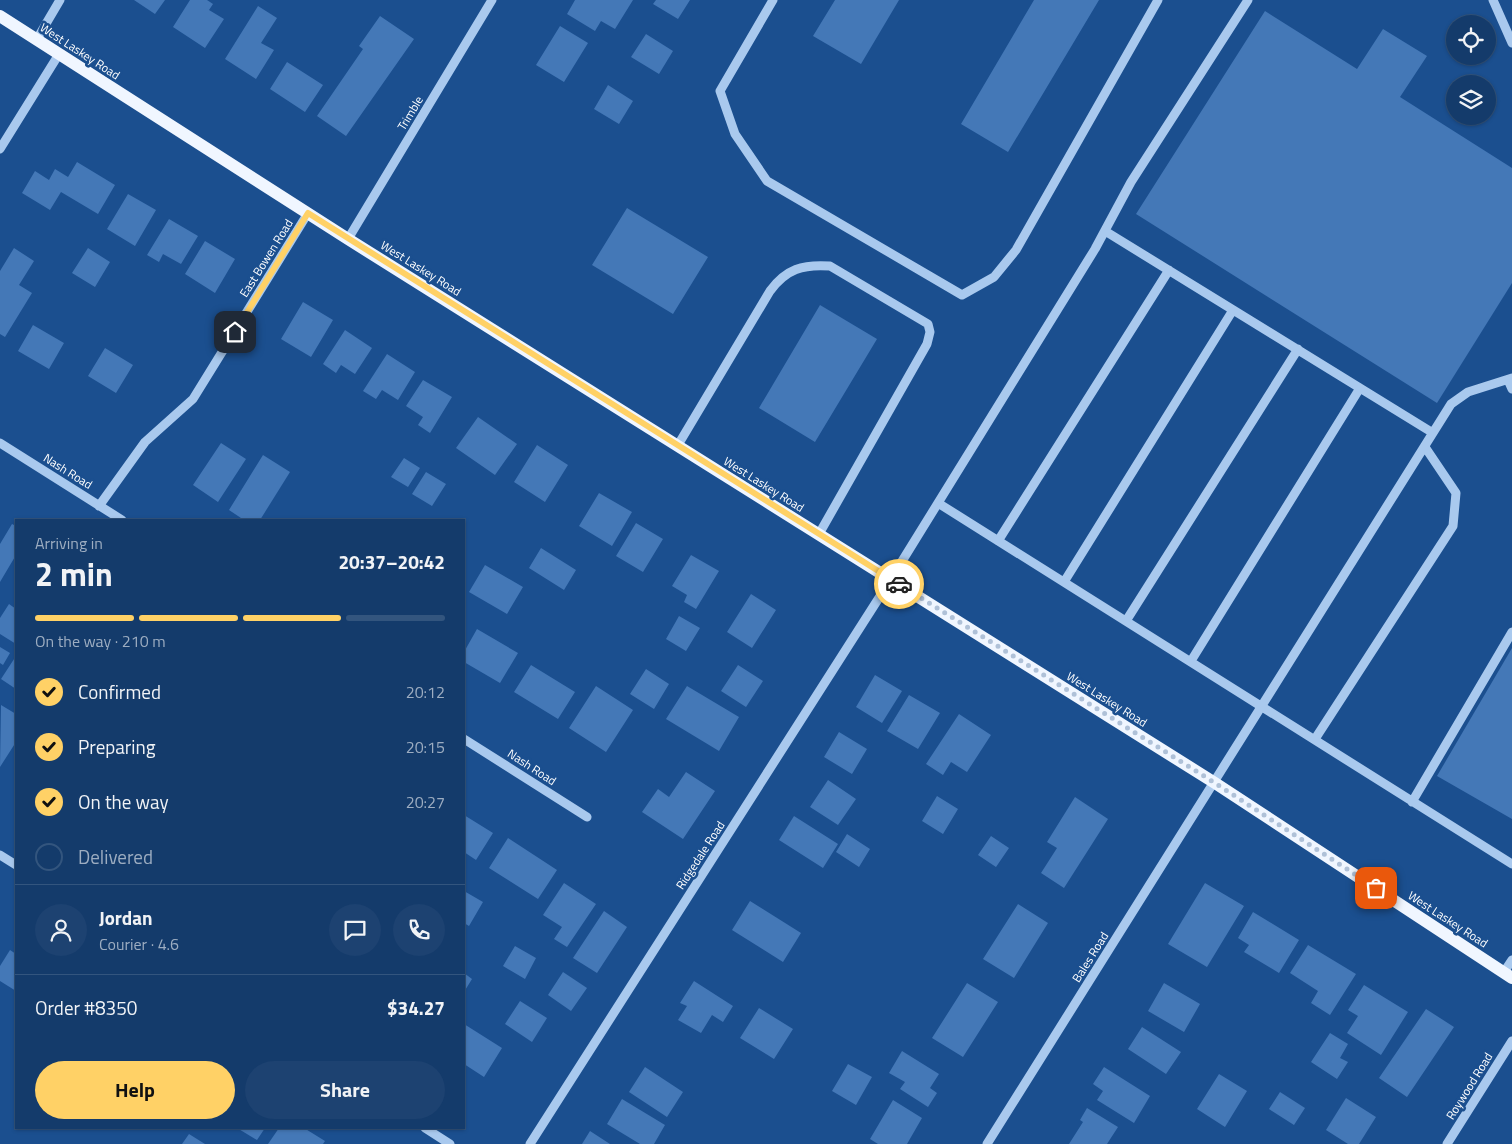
<!DOCTYPE html>
<html lang="en">
<head>
<meta charset="utf-8">
<style>
	body { margin:0; font-family:"Titillium Web",sans-serif; background:#1d4271; color:#f1f3f6; height:100vh; display:flex; flex-direction:column; font-size:19px; white-space:nowrap }
	* { box-sizing:border-box; margin:0 }
	p { font-size:16px; color:#9dadc1 }
	.icon { flex:none; width:28px; height:28px; fill:none; stroke:currentColor; stroke-width:2; stroke-linecap:round; stroke-linejoin:round }
	.map { position:relative; flex:1; overflow:hidden }
	.details { position:absolute; left:15px; top:519px; width:450px; height:610px; display:flex; flex-direction:column; background:#143b6b; border-radius:0px; box-shadow:0 1px 4px #0004,0 0 0 1px #33557e }
	.details>* { flex:none }
	.fabs { position:absolute; left:1446px; top:15px; display:grid; gap:10px }
	.fabs a { display:grid; place-items:center; width:50px; height:50px; border-radius:50%; background:#143b6b; box-shadow:0 1px 4px #0004,0 0 0 1px #33557e; font-size:25px }
	.pin { position:absolute; display:grid; place-items:center; width:42px; height:42px; color:#fff; margin:-21px; border-radius:10px; box-shadow:0 2px 8px #0006 }
	.courier { position:absolute; display:grid; place-items:center; width:50px; height:50px; margin:-25px; border:4px solid #ffd166; border-radius:50%; background:#fff; color:#222; box-shadow:0 1px 6px #0007 }
	.head em { font-style:normal; font-weight:700 }
	.head div { display:flex; flex-direction:column-reverse }
	.head { display:flex; align-items:center; justify-content:space-between; height:85px; padding:0 20px }
	h1 { font-size:32px; font-weight:700; line-height:38px }
	.bar { display:grid; grid-template-columns:repeat(4,1fr); gap:8px 5px; align-content:center; height:60px; padding:0 20px }
	.bar i { height:6px; border-radius:4px; background:#33557e }
	.bar .selected { background:#ffd166 }
	.bar p { grid-column:span 4 }
	.line { display:flex; align-items:center; gap:12px; padding:0 20px; border-top:1px solid #33557e }
	.line div { flex:1 }
	.round { display:grid; place-items:center; flex:none; width:52px; height:52px; border-radius:26px; background:#1d4271 }
	ol { padding:0 20px; list-style:none }
	li { display:flex; align-items:center; gap:15px; height:55px }
	li p { margin-inline-start:auto }
	li .icon { padding:5px; border-radius:50%; background:#ffd166; color:#111; stroke-width:4 }
	li:last-child { color:#9dadc1 }
	li i { width:28px; height:28px; border:2px solid #33557e; border-radius:50% }
	.button { display:flex; gap:10px; margin-top:auto; padding:10px 20px }
	.button a { flex:1; height:58px; border-radius:30px; background:#ffd166; color:#111; font-size:20px; font-weight:700; line-height:58px; text-align:center }
	.button a+a { background:#1d4271; color:#f1f3f6 }
	.map>svg:first-child { display:block }
	.building { fill:#4478b7 }
	.lines { fill:none; stroke-linecap:round; stroke-linejoin:round }
	.minor { stroke:#a9c9ee; stroke-width:9 }
	.major { stroke:#f0f6ff; stroke-width:12 }
	.done { stroke:#afc1d8; stroke-width:5; stroke-dasharray:0 9 }
	.route { stroke:#ffd166; stroke-width:6 }
	.labels { text-anchor:middle; dominant-baseline:central; stroke-width:5; stroke-linejoin:round; paint-order:stroke }
	.street-label { font-size:12px; fill:#fff; stroke:#1b4f8f }
</style>
</head>
<body>
<div class="map">
<svg width="1512" height="1144" viewBox="0 0 1512 1144">
	<rect width="100%" height="100%" fill="#1b4f8f"/>
	<path class="building" d="M134 0H165L155 14Z
		M190 0H207L213 4 209 10 224 19 205 48 173 27Z
		M575 0H633L615 29 601 21 595 31 567 14Z
		M656 0H690L678 19 653 4Z
		M835 0H899L861 64 813 36Z
		M1034 0H1099L1008 152 961 124Z
		M258 6 277 18 261 43 274 50 256 79 225 59Z
		M1265 11 1357 69 1383 29 1427 56 1400 97 1512 168V283L1437 403 1136 214Z
		M380 16 414 39 346 136 317 116 363 49 359 46Z
		M560 26 588 43 564 82 536 65Z
		M646 34 673 51 659 74 631 57Z
		M287 62 323 85 305 112 270 89Z
		M608 85 633 101 619 124 594 109Z
		M77 162 115 185 98 214 61 192 50 210 22 193 35 171 49 180 55 169 68 177Z
		M128 194 156 210 135 246 107 229Z
		M627 208 708 257 673 314 592 265Z
		M169 219 198 236 181 264 163 254 159 262 147 255Z
		M205 241 235 259 215 293 185 274Z
		M14 248 34 261 19 285 32 293 5 337 0 334V271Z
		M88 248 110 262 95 287 72 273Z
		M303 302 333 320 311 357 281 339Z
		M820 305 877 339 815 442 759 408Z
		M33 325 64 343 49 369 18 351Z
		M345 330 372 348 355 374 341 365 336 373 323 364Z
		M105 348 133 365 116 393 88 376Z
		M387 354 415 372 398 400 382 390 376 399 363 391Z
		M423 380 452 397 430 433 418 425 423 417 406 406Z
		M478 417 517 444 495 475 456 448Z
		M221 443 246 459 218 502 193 485Z
		M537 445 568 465 545 502 514 482Z
		M263 455 290 472 260 520H244L229 510Z
		M404 458 420 468 408 487 391 477Z
		M426 472 446 484 432 506 412 494Z
		M599 493 632 512 612 546 579 526Z
		M636 523 663 539 643 572 616 556Z
		M12 524 16 526V555L0 582V544Z
		M541 548 576 570 564 590 529 568Z
		M691 555 719 571 696 609 684 602 687 595 672 586Z
		M485 565 523 587 507 614 469 592Z
		M751 594 776 610 752 648 727 632Z
		M9 604 16 609V644L0 634V618Z
		M679 616 700 628 686 651 666 639Z
		M477 629 518 653 500 683 464 662V652Z
		M0 647 10 653 3 665 0 663Z
		M1512 648V819L1437 776Z
		M16 656V689L1 679Z
		M531 665 575 692 558 719 514 692Z
		M738 665 763 681 746 707 721 691Z
		M646 669 669 684 654 709 630 694Z
		M875 675 902 691 882 723 856 707Z
		M596 686 633 710 606 752 569 728Z
		M687 686 739 717 719 751 666 719Z
		M909 695 940 713 918 749 887 731Z
		M1 705 16 714V742L0 767Z
		M959 714 991 735 967 772 951 762 943 775 926 764Z
		M839 732 867 749 852 774 824 757Z
		M686 772 715 791 683 839 642 812 658 789 669 797Z
		M828 780 856 799 838 825 810 807Z
		M937 796 958 809 943 834 922 821Z
		M1075 797 1108 819 1064 888 1041 873 1057 848 1047 842Z
		M464 815 493 833 476 860 464 852Z
		M794 816 838 844 823 868 779 840Z
		M847 834 870 849 859 867 836 852Z
		M991 836 1009 848 996 867 978 855Z
		M508 838 557 870 538 899 489 868Z
		M564 883 596 904 567 947 554 939 562 927 543 915Z
		M1205 883 1244 906 1207 967 1168 944Z
		M464 891 483 902 469 926 464 923Z
		M750 901 801 933 783 962 732 930Z
		M1018 904 1048 923 1014 978 983 959Z
		M604 911 627 927 597 973 573 958Z
		M1253 912 1299 940 1279 973 1244 952 1249 945 1238 938Z
		M1308 945 1356 974 1330 1015 1311 1003 1318 991 1290 973Z
		M515 946 536 958 525 979 503 966Z
		M10 950 16 954V991L0 981V966Z
		M563 972 587 988 571 1011 548 995Z
		M464 973 472 979 464 992Z
		M694 981 733 1006 723 1022 712 1015 701 1033 678 1020 687 1006 680 1003Z
		M967 983 998 1002 963 1057 932 1038Z
		M1164 983 1200 1004 1184 1032 1148 1011Z
		M1364 985 1408 1012 1381 1055 1347 1033 1358 1016 1348 1010Z
		M520 1001 547 1018 532 1042 505 1024Z
		M759 1008 793 1029 774 1059 740 1038Z
		M1426 1009 1454 1027 1407 1097 1379 1078Z
		M464 1024 502 1048 484 1077 464 1064Z
		M1142 1027 1181 1052 1166 1074 1128 1049Z
		M1330 1033 1348 1044 1340 1058 1348 1062 1337 1079 1311 1062Z
		M902 1051 939 1074 930 1088 937 1093 928 1107 900 1089 905 1082 889 1073Z
		M848 1064 872 1077 856 1105 832 1091Z
		M645 1067 683 1092 667 1117 629 1092Z
		M1104 1067 1150 1096 1134 1123 1097 1100 1103 1091 1093 1084Z
		M1219 1074 1247 1091 1225 1127 1197 1109Z
		M1280 1092 1305 1108 1294 1125 1269 1109Z
		M1346 1098 1376 1117 1359 1144H1348L1326 1130Z
		M622 1099 665 1125 654 1144H640L607 1124Z
		M893 1100 922 1118 907 1144H878L870 1139Z
		M1087 1108 1118 1127 1107 1144H1069L1083 1122 1080 1120Z
		M237 1128H265L257 1140Z
		M279 1128H304L325 1141 323 1144H268Z
		M590 1131 610 1144H582Z
		M189 1134 205 1144H182Z"/>
	<g class="lines">
		<path class="minor" d="M773 0 720 91 735 134 767 181 962 295 994 277 1016 250 1158 0
			M1493 0 1512 43
			M37 39 60 0
			M0 149 59 54
			M1105 231 1433 433
			M348 239 492 0
			M1508 380 1512 389
			M0 443 122 520
			M678 445 770 291C786 269 803 264 830 266L928 324 930 332 927 344 819 534
			M938 503 1512 864
			M99 506 145 442 193 399 308 213
			M998 541 1169 270
			M1064 582 1233 310
			M1126 621 1298 349
			M1191 661 1360 388
			M464 739 587 817
			M1315 739 1453 526 1456 493 1425 447
			M1412 802 1512 632
			M0 855 16 865
			M1504 972 1512 960
			M425 1128 450 1144
			M530 1144 891 579 1095 249 1131 182 1248 0
			M987 1144 1451 404 1468 392 1512 378
			M1447 1144 1512 1041"/>
		<path class="major" d="M0 16 348 239 1215 783 1512 978"/>
	</g>
	<g class="lines">
		<path class="done" d="M899 584 1215 783 1376 888"/>
		<path class="route" d="M235 332 308 213 899 584"/>
	</g>
	<g class="labels">
		<g class="street-label">
			<text transform="translate(80 51) rotate(33)">West Laskey Road</text>
			<text transform="translate(410 113) rotate(-59)">Trimble</text>
			<text transform="translate(266 258) rotate(-58)">East Bowen Road</text>
			<text transform="translate(421 268) rotate(32)">West Laskey Road</text>
			<text transform="translate(68 471) rotate(32)">Nash Road</text>
			<text transform="translate(764 484) rotate(32)">West Laskey Road</text>
			<text transform="translate(1107 699) rotate(32)">West Laskey Road</text>
			<text transform="translate(532 767) rotate(33)">Nash Road</text>
			<text transform="translate(700 855) rotate(-57)">Ridgedale Road</text>
			<text transform="translate(1448 919) rotate(33)">West Laskey Road</text>
			<text transform="translate(1090 957) rotate(-58)">Bales Road</text>
			<text transform="translate(1469 1086) rotate(-58)">Roywood Road</text>
		</g>
	</g>
</svg>
<div class="fabs">
<a><svg class="icon" aria-label="locate" viewBox="0 0 24 24"><circle cx="12" cy="12" r="6"/><path d="M12 2v4M12 18v4M2 12h4M18 12h4"/></svg></a>
<a><svg class="icon" aria-label="layers" viewBox="0 0 24 24"><path d="M12 4l9 5-9 5-9-5zM3 14l9 5 9-5"/></svg></a>
</div>
<div class="pin" style="left:1376px;top:888px;background:#ea580c"><svg class="icon" aria-label="bag" viewBox="0 0 24 24"><path d="M5 8h14l-1 12H6zM9 8a3 3 0 0 1 6 0"/></svg></div>
<div class="pin" style="left:235px;top:332px;background:#1f2937"><svg class="icon" aria-label="home" viewBox="0 0 24 24"><path d="M3 11l9-7 9 7M6 9v11h12V9"/></svg></div>
<div class="courier" style="left:899px;top:584px"><svg class="icon" aria-label="car" viewBox="0 0 24 24"><path d="M5 17H2v-5l4-1 3-4h7l3 4 3 1v5h-3M9 17h6M6 11h13"/><circle cx="7" cy="17" r="2"/><circle cx="17" cy="17" r="2"/></svg></div>
<section class="details">
<div class="head"><div><h1>2 min</h1><p>Arriving in</p></div><em>20:37–20:42</em></div>
<div class="bar"><i class="selected"></i><i class="selected"></i><i class="selected"></i><i></i><p>On the way · 210 m</p></div>
<ol>
<li><svg class="icon" aria-label="check" viewBox="0 0 24 24"><path d="M5 12l5 5 9-10"/></svg>Confirmed<p>20:12</p></li>
<li><svg class="icon" aria-label="check" viewBox="0 0 24 24"><path d="M5 12l5 5 9-10"/></svg>Preparing<p>20:15</p></li>
<li><svg class="icon" aria-label="check" viewBox="0 0 24 24"><path d="M5 12l5 5 9-10"/></svg>On the way<p>20:27</p></li>
<li><i></i>Delivered</li>
</ol>
<div class="line" style="height:90px"><a class="round"><svg class="icon" aria-label="person" viewBox="0 0 24 24"><circle cx="12" cy="8" r="4"/><path d="M4 21q1-7 8-7t8 7"/></svg></a><div><b>Jordan</b><p>Courier · 4.6</p></div><a class="round"><svg class="icon" aria-label="chat" viewBox="0 0 24 24"><path d="M4 5h16v11H9l-5 4z"/></svg></a><a class="round"><svg class="icon" aria-label="phone" viewBox="0 0 24 24"><path d="M5 4h4l2 5-3 2q2 4 5 5l2-3 5 2v4C11 20 4 13 5 4z"/></svg></a></div>
<div class="line" style="height:65px"><div>Order #8350</div><b>$34.27</b></div>
<div class="button"><a>Help</a><a>Share</a></div>
</section>
</div>
</body>
</html>
